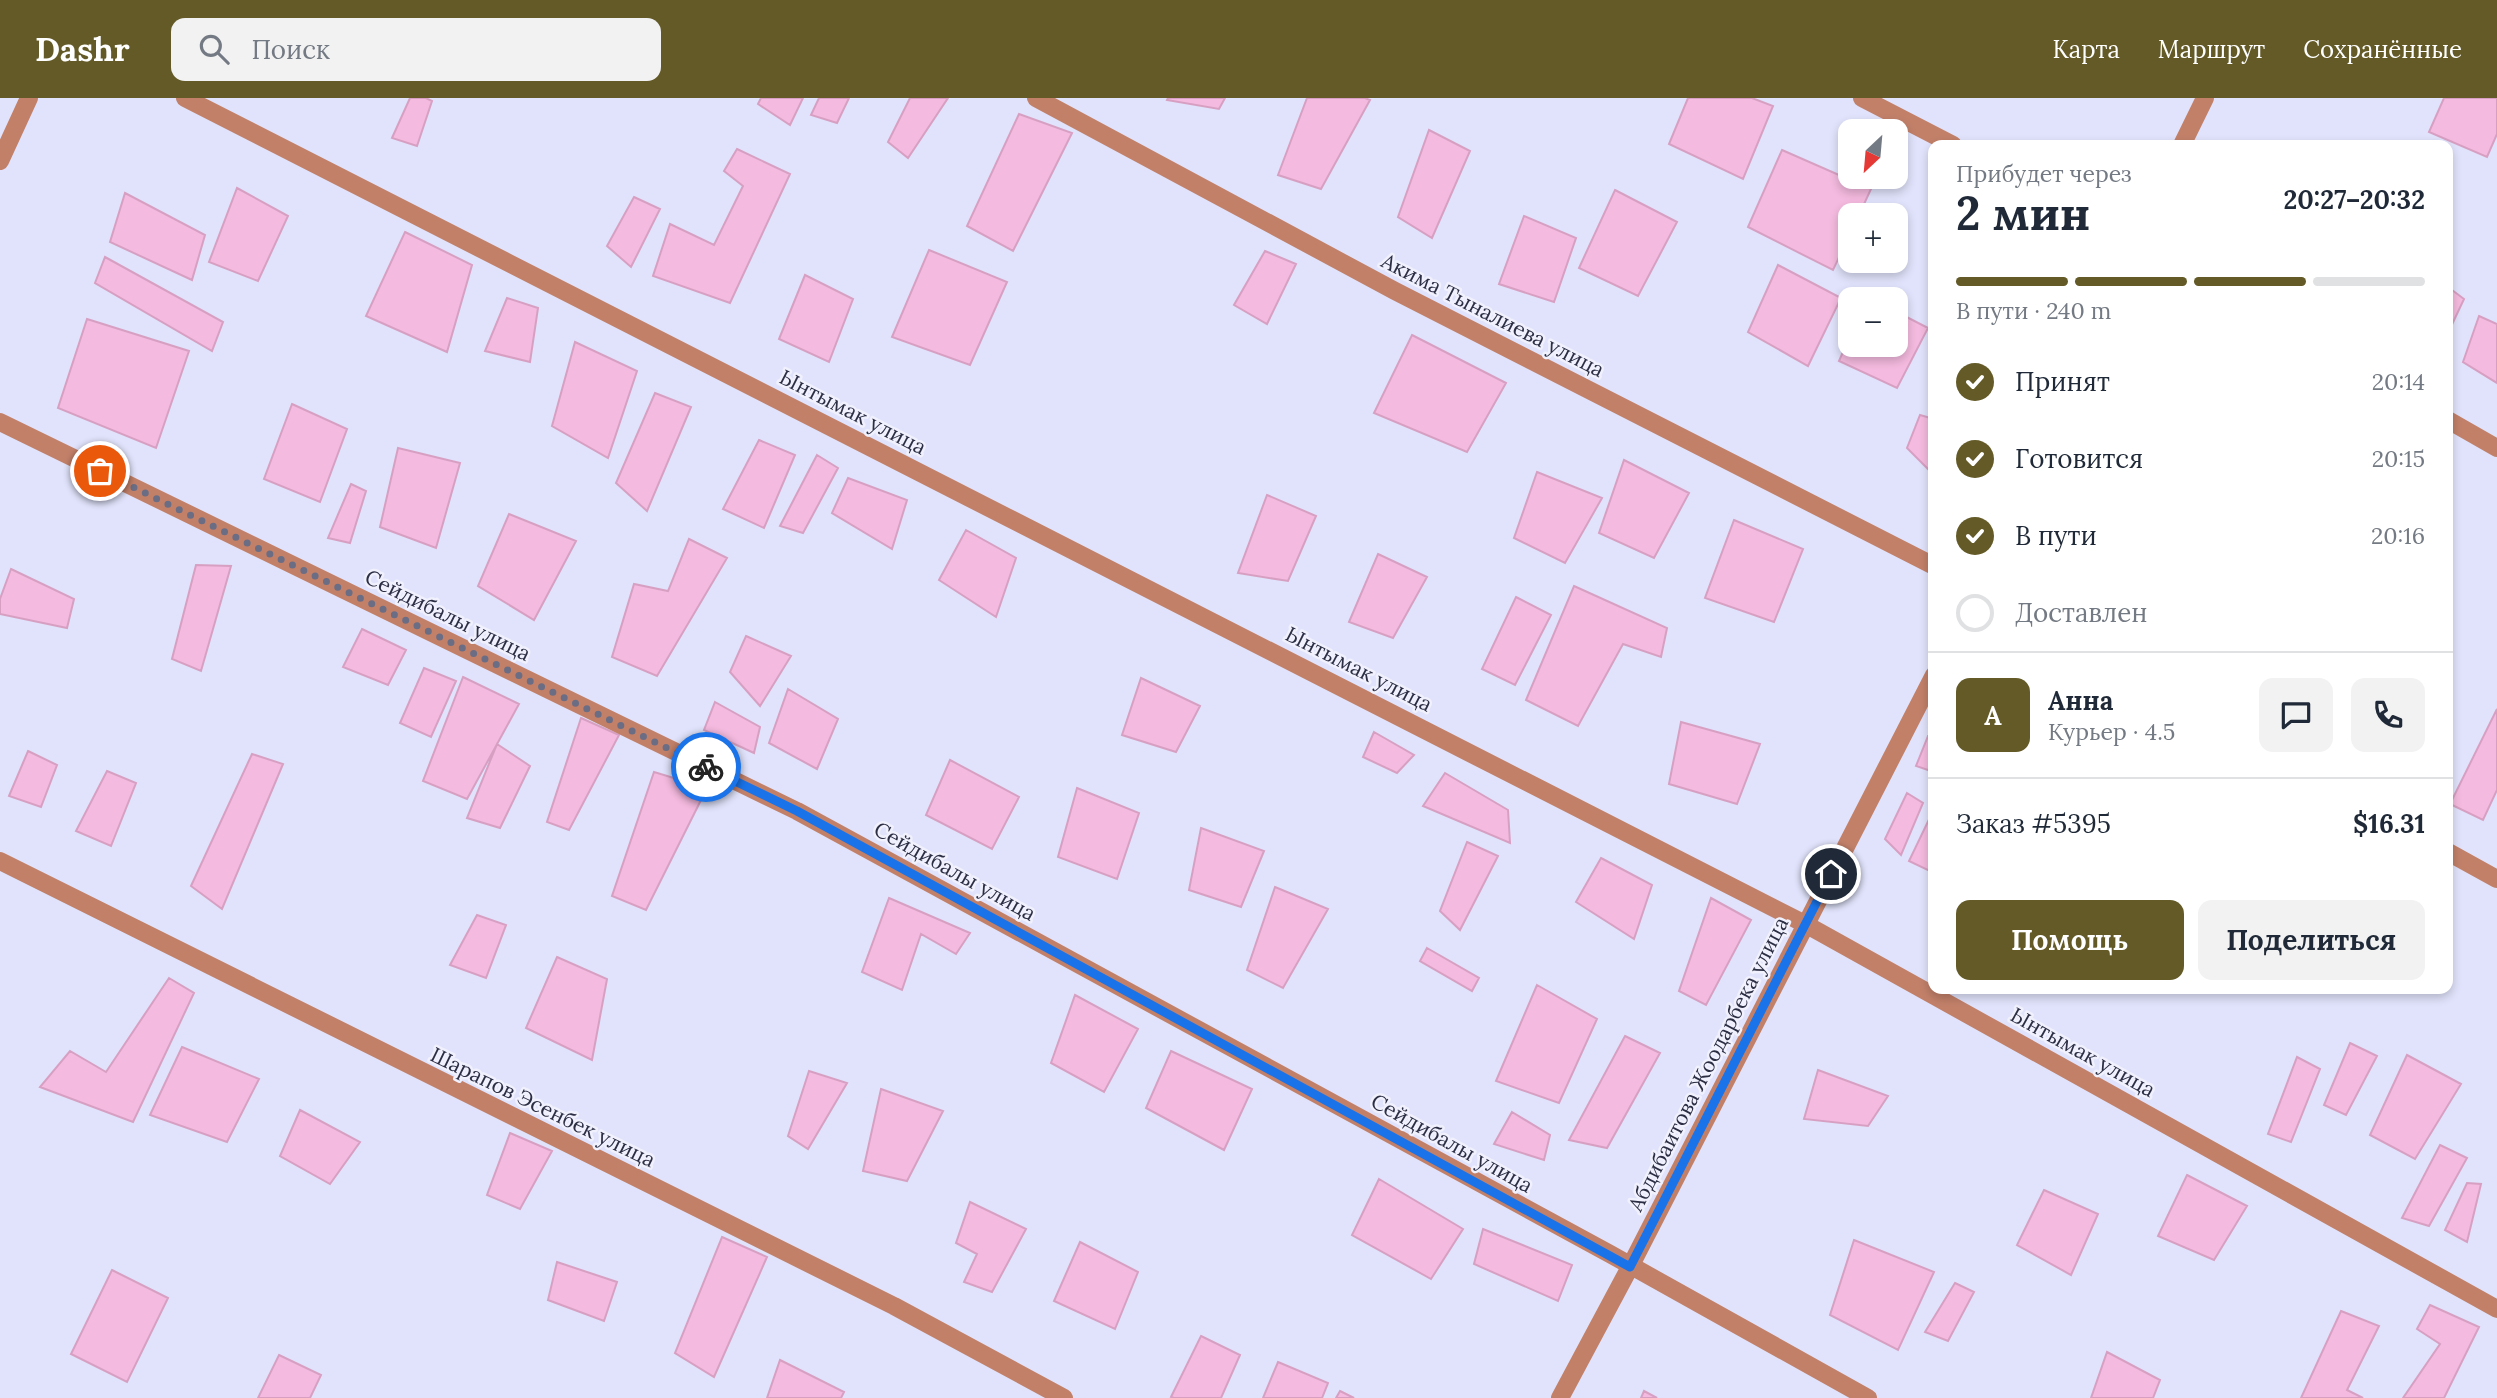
<!DOCTYPE html>
<html lang="ru">
<head>
<meta charset="utf-8">
<style>
	body { margin:0; font-family:Lora,serif; background:#f2f2f3; color:#1f2937; height:100vh; display:flex; flex-direction:column; font-size:26px; white-space:nowrap }
	* { box-sizing:border-box; margin:0 }
	p { font-size:23px; color:#747a83 }
	.icon { flex:none; width:38px; height:38px; fill:none; stroke:currentColor; stroke-width:2; stroke-linecap:round; stroke-linejoin:round }
	.map { position:relative; flex:1; overflow:hidden }
	.drawer { position:absolute; left:1928px; top:42px; width:525px; height:854px; display:flex; flex-direction:column; background:#fff; border-radius:14px; box-shadow:0 4px 10px #0003 }
	.drawer>* { flex:none }
	.needle { width:46px; rotate:206deg }
	.fabs { position:absolute; left:1838px; top:21px; display:grid; gap:14px }
	.fabs a { display:grid; place-items:center; width:70px; height:70px; border-radius:14px; background:#fff; box-shadow:0 4px 10px #0003; font-size:35px }
	.pin { position:absolute; display:grid; place-items:center; width:60px; height:60px; color:#fff; margin:-30px; border:4px solid #fff; border-radius:50%; box-shadow:0 2px 7px #0007 }
	.courier { position:absolute; display:grid; place-items:center; width:70px; height:70px; margin:-35px; border:5px solid #1a73e8; border-radius:50%; background:#fff; color:#222; box-shadow:0 2px 9px #0007 }
	.summary em { font-style:normal; font-weight:700 }
	.summary div { display:flex; flex-direction:column-reverse }
	.summary { display:flex; align-items:center; justify-content:space-between; height:119px; padding:0 28px }
	h1 { font-size:46px; font-weight:700; line-height:52px }
	.bar { display:grid; grid-template-columns:repeat(4,1fr); gap:10px 7px; align-content:center; height:84px; padding:0 28px }
	.bar i { height:9px; border-radius:5px; background:#e0e1e3 }
	.bar .active { background:#635a27 }
	.bar p { grid-column:span 4 }
	.line { display:flex; align-items:center; gap:18px; padding:0 28px; border-top:2px solid #e0e1e3 }
	.line div { flex:1 }
	.round { display:grid; place-items:center; flex:none; width:74px; height:74px; border-radius:14px; background:#f2f2f3 }
	ol { padding:0 28px; list-style:none }
	li { display:flex; align-items:center; gap:21px; height:77px }
	li p { margin-inline-start:auto }
	li .icon { padding:7px; border-radius:50%; background:#635a27; color:#fff; stroke-width:4 }
	li:last-child { color:#747a83 }
	li i { width:38px; height:38px; border:4px solid #e0e1e3; border-radius:50% }
	.primary-button { display:flex; gap:14px; margin-top:auto; padding:14px 28px }
	.primary-button a { flex:1; height:80px; border-radius:14px; background:#635a27; color:#fff; font-size:28px; font-weight:700; line-height:80px; text-align:center }
	.primary-button a+a { background:#f2f2f3; color:#1f2937 }
	header { display:flex; align-items:center; gap:42px; box-sizing:border-box; height:98px; padding:0 35px; background:#635a27; color:#fff }
	header strong { font-size:33px }
	nav { display:flex; gap:38px; margin-inline-start:auto; font-size:24px }
	.search { width:490px; height:63px; background:#f2f2f3; display:flex; align-items:center; gap:18px; box-sizing:border-box; padding:0 24px; border-radius:14px; color:#747a83; font-size:26px }
	.map>svg:first-child { display:block }
	.building { fill:#f4badf; stroke:#d7a0c3; stroke-width:2 }
	.lines { fill:none; stroke-linecap:round; stroke-linejoin:round }
	.minor { stroke:#c28069; stroke-width:18 }
	.done { stroke:#6b6d84; stroke-width:7; stroke-dasharray:0 12.6 }
	.route { stroke:#1a73e8; stroke-width:9 }
	.labels { text-anchor:middle; dominant-baseline:central; stroke-width:5; stroke-linejoin:round; paint-order:stroke }
	.street-label { font-size:21px; fill:#2c2e44; stroke:#f0f1fd }
</style>
</head>
<body>
<header>
<strong>Dashr</strong>
<div class="search"><svg class="icon" aria-label="search" viewBox="0 0 24 24"><circle cx="10" cy="10" r="6"/><path d="M15 15l6 6"/></svg>Поиск</div>
<nav><a>Карта</a><a>Маршрут</a><a>Сохранённые</a></nav>
</header>
<div class="map">
<svg width="2497" height="1300" viewBox="0 0 2497 1300">
	<rect width="100%" height="100%" fill="#e0e3fb"/>
	<path class="building" d="M410 0H426L432 3 417 48 392 40Z
		M761 0H803L790 27 758 6Z
		M819 0H849L837 25 811 17Z
		M910 0H948L908 60 888 44Z
		M1168 0H1225L1219 11 1167 2Z
		M1307 0H1365L1370 2 1321 91 1278 77Z
		M1688 0H1752L1773 8 1743 81 1669 46Z
		M2444 0H2497V36L2487 59 2429 34Z
		M1019 16 1072 35 1013 153 967 128Z
		M1429 32 1470 53 1432 140 1398 119Z
		M737 51 790 76 730 205 653 178 670 126 714 147 743 88 724 73Z
		M1782 52 1871 91 1859 117H1850V136L1833 172 1748 129Z
		M237 90 288 118 258 183 209 164Z
		M1615 92 1677 124 1638 198 1579 170Z
		M125 95 205 137 192 182 110 144Z
		M634 99 660 111 631 169 607 148Z
		M1524 118 1576 140 1554 204 1499 186Z
		M405 134 472 167 447 254 366 218Z
		M929 152 1007 184 970 267 892 239Z
		M1265 153 1296 166 1267 226 1234 207Z
		M105 159 223 224 212 253 95 185Z
		M1778 167 1841 200 1808 268 1748 234Z
		M805 177 853 201 829 264 779 241Z
		M2448 189 2464 201 2448 235Z
		M507 200 538 210 530 264 485 253Z
		M1895 213 1928 230 1897 290 1839 263 1850 238V247H1895Z
		M2479 218 2497 226V285L2463 264Z
		M87 221 189 253 156 350 58 310Z
		M1412 237 1506 285 1467 354 1374 315Z
		M575 244 637 273 608 360 552 328Z
		M655 295 691 309 647 413 616 385Z
		M292 306 347 331 320 404 264 381Z
		M1920 317 1934 321V366L1930 373 1907 350Z
		M759 342 795 357 764 430 723 411Z
		M398 350 460 365 436 450 380 429Z
		M817 357 838 370 803 435 780 428Z
		M1624 362 1689 395 1654 460 1599 435Z
		M1537 374 1602 400 1565 465 1514 440Z
		M848 380 907 402 892 451 832 415Z
		M351 386 366 393 350 445 328 440Z
		M1267 397 1316 418 1288 483 1238 475Z
		M509 416 576 443 534 522 478 488Z
		M1734 422 1803 451 1774 524 1705 500Z
		M966 432 1016 460 996 519 939 482Z
		M689 441 727 460 657 578 612 559 634 486 668 493Z
		M1378 456 1427 479 1393 540 1349 524Z
		M196 467 231 468 201 573 172 561Z
		M11 471 74 501 67 530 0 516V501Z
		M1574 488 1667 530 1661 559 1623 546 1578 628 1526 602Z
		M1516 499 1551 517 1515 587 1482 571Z
		M362 531 406 552 388 587 343 569Z
		M746 538 791 558 760 608 730 574Z
		M424 570 456 583 431 639 400 625Z
		M463 579 519 606 467 701 423 683Z
		M1141 580 1200 608 1176 654 1122 637Z
		M788 591 838 621 817 671 769 645Z
		M715 604 760 629 754 655 704 632Z
		M2497 611V692L2483 722 2450 706Z
		M581 620 619 637 569 732 547 724Z
		M1681 624 1760 646 1737 706 1669 686Z
		M1374 634 1414 657 1397 675 1363 659Z
		M1928 638 1934 639V674L1916 668Z
		M497 646 530 668 500 730 467 720Z
		M28 653 57 667 41 709 9 698Z
		M252 656 283 666 222 811 191 788Z
		M950 662 1019 699 992 751 926 717Z
		M107 673 136 685 111 748 76 733Z
		M654 674 707 690 646 812 612 798Z
		M1445 675 1508 712 1510 745 1423 708Z
		M1077 690 1139 715 1117 781 1058 759Z
		M1907 695 1923 705 1901 757 1885 741Z
		M1934 711V775L1909 763Z
		M1201 730 1264 753 1241 809 1189 792Z
		M1467 744 1498 758 1460 832 1440 813Z
		M1601 760 1652 787 1634 841 1576 804Z
		M1275 789 1328 811 1283 890 1247 872Z
		M889 800 970 835 956 856 921 836 902 892 862 874Z
		M1711 800 1751 822 1706 907 1679 893Z
		M477 817 506 827 486 880 450 867Z
		M1427 850 1479 880 1472 893 1420 863Z
		M557 859 607 881 592 962 526 930Z
		M169 880 194 895 133 1024 40 989 70 953 106 974Z
		M1537 887 1597 921 1559 1005 1496 983Z
		M1075 897 1138 931 1104 994 1051 965Z
		M1625 938 1660 955 1607 1050 1569 1042Z
		M2350 945 2377 958 2346 1017 2324 1007Z
		M182 949 259 981 227 1044 150 1017Z
		M1171 953 1252 991 1224 1052 1146 1010Z
		M2407 957 2461 986 2415 1061 2370 1037Z
		M2297 959 2320 971 2291 1044 2268 1036Z
		M1818 972 1888 998 1868 1028 1804 1021Z
		M809 973 847 985 808 1051 788 1038Z
		M881 991 943 1013 907 1083 863 1073Z
		M300 1012 360 1044 330 1086 280 1058Z
		M1512 1014 1550 1037 1544 1062 1494 1046Z
		M510 1035 552 1053 520 1111 487 1097Z
		M2440 1047 2467 1060 2429 1128 2402 1120Z
		M2187 1077 2247 1108 2214 1162 2158 1138Z
		M1379 1081 1463 1131 1431 1181 1352 1137Z
		M2467 1085 2481 1086 2467 1144 2445 1132Z
		M2044 1092 2098 1116 2071 1177 2017 1147Z
		M970 1104 1026 1131 992 1194 964 1184 977 1156 956 1145Z
		M1483 1131 1572 1167 1558 1203 1474 1166Z
		M722 1139 767 1159 714 1279 675 1255Z
		M1854 1142 1934 1174 1898 1252 1830 1217Z
		M1080 1144 1138 1174 1115 1231 1054 1203Z
		M557 1164 617 1184 604 1223 548 1202Z
		M112 1172 168 1200 127 1284 71 1256Z
		M1955 1185 1974 1194 1948 1243 1925 1234Z
		M2430 1207 2479 1229 2444 1300H2403L2440 1246 2417 1231Z
		M2341 1213 2379 1228 2347 1292 2363 1300H2301Z
		M1201 1238 1240 1257 1221 1300H1174L1171 1299Z
		M2107 1254 2160 1282 2153 1300H2091Z
		M279 1257 321 1277 310 1300H258Z
		M780 1262 844 1294 841 1300H767Z
		M1278 1264 1328 1285 1322 1300H1263Z
		M1340 1293 1354 1300H1336Z
		M1644 1293 1657 1300H1641Z"/>
	<g class="lines">
		<path class="minor" d="M185 0 1805 826 2497 1211
			M1036 0 1395 193 1934 468
			M1862 0 1953 47
			M2182 47 2205 0
			M0 63 29 0
			M2448 322 2497 350
			M0 324 797 713 1610 1156 1868 1300
			M2448 754 2497 781
			M0 763 894 1208 1064 1300
			M1560 1300 1630 1169 1934 577"/>
	</g>
	<g class="lines">
		<path class="done" d="M100 373 706 669"/>
		<path class="route" d="M706 669 797 713 1630 1169 1831 776"/>
	</g>
	<g class="labels">
		<g class="street-label">
			<text transform="translate(1493 217) rotate(27)">Акима Тыналиева улица</text>
			<text transform="translate(853 314) rotate(27)">Ынтымак улица</text>
			<text transform="translate(448 517) rotate(26)">Сейдибалы улица</text>
			<text transform="translate(1359 571) rotate(27)">Ынтымак улица</text>
			<text transform="translate(955 773) rotate(29)">Сейдибалы улица</text>
			<text transform="translate(2083 954) rotate(29)">Ынтымак улица</text>
			<text transform="translate(1708 966) rotate(-63)">Абдибаитова Жоодарбека улица</text>
			<text transform="translate(543 1009) rotate(26)">Шарапов Эсенбек улица</text>
			<text transform="translate(1452 1045) rotate(29)">Сейдибалы улица</text>
		</g>
	</g>
</svg>
<div class="fabs">
<a><svg class="needle" viewBox="-14 -14 28 28"><path d="M0-13l5 13h-10z" fill="#e53935"/><path d="M0 13l5-13h-10z" fill="#747a83"/></svg></a>
<a>+</a>
<a>−</a>
</div>
<div class="pin" style="left:100px;top:373px;background:#ea580c"><svg class="icon" aria-label="bag" viewBox="0 0 24 24"><path d="M5 8h14l-1 12H6zM9 8a3 3 0 0 1 6 0"/></svg></div>
<div class="pin" style="left:1831px;top:776px;background:#1f2937"><svg class="icon" aria-label="home" viewBox="0 0 24 24"><path d="M3 11l9-7 9 7M6 9v11h12V9"/></svg></div>
<div class="courier" style="left:706px;top:669px"><svg class="icon" aria-label="bike" viewBox="0 0 24 24"><circle cx="6" cy="16" r="4"/><circle cx="18" cy="16" r="4"/><path d="M6 16l4-8h5l3 8M10 8l3 8H6M13 5h3"/></svg></div>
<section class="drawer">
<div class="summary"><div><h1>2 мин</h1><p>Прибудет через</p></div><em>20:27–20:32</em></div>
<div class="bar"><i class="active"></i><i class="active"></i><i class="active"></i><i></i><p>В пути · 240 m</p></div>
<ol>
<li><svg class="icon" aria-label="check" viewBox="0 0 24 24"><path d="M5 12l5 5 9-10"/></svg>Принят<p>20:14</p></li>
<li><svg class="icon" aria-label="check" viewBox="0 0 24 24"><path d="M5 12l5 5 9-10"/></svg>Готовится<p>20:15</p></li>
<li><svg class="icon" aria-label="check" viewBox="0 0 24 24"><path d="M5 12l5 5 9-10"/></svg>В пути<p>20:16</p></li>
<li><i></i>Доставлен</li>
</ol>
<div class="line" style="height:126px"><b class="round" style="background:#635a27;color:#fff">А</b><div><b>Анна</b><p>Курьер · 4.5</p></div><a class="round"><svg class="icon" aria-label="chat" viewBox="0 0 24 24"><path d="M4 5h16v11H9l-5 4z"/></svg></a><a class="round"><svg class="icon" aria-label="phone" viewBox="0 0 24 24"><path d="M5 4h4l2 5-3 2q2 4 5 5l2-3 5 2v4C11 20 4 13 5 4z"/></svg></a></div>
<div class="line" style="height:91px"><div>Заказ #5395</div><b>$16.31</b></div>
<div class="primary-button"><a>Помощь</a><a>Поделиться</a></div>
</section>
</div>
</body>
</html>
